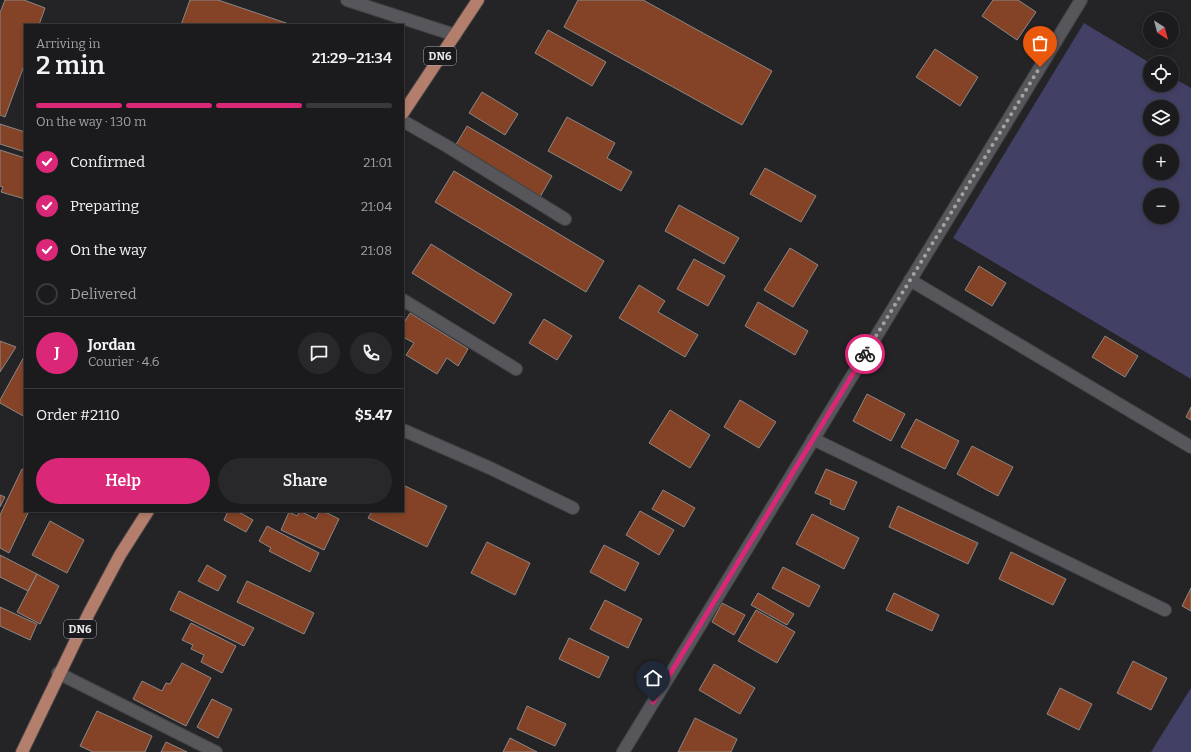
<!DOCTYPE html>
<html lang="en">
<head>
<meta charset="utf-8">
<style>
	body { margin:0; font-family:Bitter,serif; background:#28282a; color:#f1f3f6; height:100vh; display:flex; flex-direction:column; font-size:15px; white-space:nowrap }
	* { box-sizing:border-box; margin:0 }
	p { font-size:13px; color:#a0a1a4 }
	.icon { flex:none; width:22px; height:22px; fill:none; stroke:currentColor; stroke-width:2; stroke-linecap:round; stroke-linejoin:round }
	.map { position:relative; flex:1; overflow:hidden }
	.panel { position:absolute; left:24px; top:24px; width:380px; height:488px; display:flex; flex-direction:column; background:#1b1b1d; border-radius:0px; box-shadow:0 2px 6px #0003,0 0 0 1px #39393b }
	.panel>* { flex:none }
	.needle { width:26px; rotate:144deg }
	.buttons { position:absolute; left:1143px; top:12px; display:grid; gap:8px }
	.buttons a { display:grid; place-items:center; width:36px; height:36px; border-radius:50%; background:#1b1b1d; box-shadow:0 2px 6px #0003,0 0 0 1px #39393b; font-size:20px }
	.pin { position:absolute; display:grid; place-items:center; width:34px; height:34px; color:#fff; margin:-41px -17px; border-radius:50% 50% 50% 0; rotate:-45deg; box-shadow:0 0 4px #0007 }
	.pin .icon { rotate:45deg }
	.courier { position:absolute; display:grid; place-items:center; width:40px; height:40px; margin:-20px; border:3px solid #db2777; border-radius:50%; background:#fff; color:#222; box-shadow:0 1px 5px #0007 }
	.summary em { font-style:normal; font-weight:600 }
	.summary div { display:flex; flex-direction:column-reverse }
	.summary { display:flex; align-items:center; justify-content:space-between; height:68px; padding:0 12px }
	h1 { font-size:26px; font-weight:600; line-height:30px }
	.bar { display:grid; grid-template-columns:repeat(4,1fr); gap:6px 4px; align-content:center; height:48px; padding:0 12px }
	.bar i { height:5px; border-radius:3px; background:#39393b }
	.bar .on { background:#db2777 }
	.bar p { grid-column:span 4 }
	.line { display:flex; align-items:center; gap:10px; padding:0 12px; border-top:1px solid #39393b }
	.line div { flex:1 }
	.round { display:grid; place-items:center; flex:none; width:42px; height:42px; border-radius:21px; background:#28282a }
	ol { padding:0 12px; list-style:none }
	li { display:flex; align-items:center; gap:12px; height:44px }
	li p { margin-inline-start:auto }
	li .icon { padding:4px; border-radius:50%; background:#db2777; color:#fff; stroke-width:4 }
	li:last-child { color:#a0a1a4 }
	li i { width:22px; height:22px; border:2px solid #39393b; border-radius:50% }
	.cta { display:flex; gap:8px; margin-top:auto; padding:8px 12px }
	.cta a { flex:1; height:46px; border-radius:24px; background:#db2777; color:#fff; font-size:16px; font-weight:600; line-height:46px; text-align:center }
	.cta a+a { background:#28282a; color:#f1f3f6 }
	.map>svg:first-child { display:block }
	.green { fill:#434066; fill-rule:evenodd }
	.building { fill:#844327; stroke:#8c8785 }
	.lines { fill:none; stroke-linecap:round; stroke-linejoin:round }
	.lane-casing { stroke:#424245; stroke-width:14 }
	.street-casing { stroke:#424245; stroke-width:14 }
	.primary-casing { stroke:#424245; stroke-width:14 }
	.lane { stroke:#56565b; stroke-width:12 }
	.street { stroke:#56565b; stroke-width:12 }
	.primary { stroke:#b37e6b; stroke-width:12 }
	.done { stroke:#a3a3a6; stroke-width:4; stroke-dasharray:0 7.2 }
	.route { stroke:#db2777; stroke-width:5 }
	.labels { text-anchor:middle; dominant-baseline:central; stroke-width:4; stroke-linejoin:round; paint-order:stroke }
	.shield { fill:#1a1a1e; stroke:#aaaaae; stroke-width:1 }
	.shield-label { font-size:11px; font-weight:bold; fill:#e8e8eb }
</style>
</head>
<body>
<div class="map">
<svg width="1191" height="752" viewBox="0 0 1191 752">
	<rect width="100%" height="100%" fill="#242427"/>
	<path class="green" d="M1084 23 1150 63V85H1172V77L1191 88V379L953 238ZM1150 107H1172V129H1150ZM1150 151H1172V173H1150ZM1150 195H1172V217H1150Z
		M1191 688V752H1151Z"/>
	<path class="building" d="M5 0H24L45 8 39 25H25V63L5 117 0 115V13Z
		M190 0H218L292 25H181Z
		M578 0H643L772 71 742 125 564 27Z
		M993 0H1018L1036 12 1017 40 982 16Z
		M548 30 606 62 592 86 535 53Z
		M935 49 978 77 960 106 916 77Z
		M482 92 518 114 505 135 469 113Z
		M567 117 615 143 607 158 632 172 621 191 548 151Z
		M0 124 25 132V152L0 144Z
		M467 126 552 176 540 197 454 148Z
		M0 150 25 158V199L1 192 3 187 0 186Z
		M765 168 816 196 801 222 750 194Z
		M454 171 604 261 586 292 435 202Z
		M679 205 739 238 724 264 665 231Z
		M431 244 512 294 494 324 412 273Z
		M790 248 818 265 793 307 764 290Z
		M694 259 725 276 708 306 677 289Z
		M979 266 1006 283 992 306 965 290Z
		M639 285 665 301 658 312 698 335 685 357 619 318Z
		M758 302 808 331 795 355 745 326Z
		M410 313 468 349 458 366 447 358 437 374 406 355 414 343 403 337V324Z
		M544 319 572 336 557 360 529 343Z
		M1105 336 1138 356 1125 377 1092 357Z
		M0 341 16 347 0 372Z
		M25 355V417L0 403V400Z
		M867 394 905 414 891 441 853 421Z
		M740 400 776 422 759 448 724 427Z
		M1191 407V420L1186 417Z
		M670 410 710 435 690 468 649 443Z
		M916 419 959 441 945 469 901 447Z
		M972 446 1013 467 998 496 957 474Z
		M22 469 25 470V511H29L9 553 0 548V515Z
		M826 469 857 482 844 510 830 504 831 500 815 493Z
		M403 485 447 506 427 547 368 518 372 511H403Z
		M663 490 695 508 684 527 652 509Z
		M0 495 5 497 0 507Z
		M898 506 978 543 968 564 889 527Z
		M228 511H237L253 520 246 532 224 520Z
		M300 511 316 519 320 511H323L339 519 324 550 281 530 289 512 297 516Z
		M640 511 674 530 659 555 626 535Z
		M812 514 859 538 844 569 796 544Z
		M50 521 84 540 67 573 32 555Z
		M267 526 319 553 310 572 269 551 271 548 259 541Z
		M487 542 530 563 515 595 471 573Z
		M604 545 639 563 625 591 590 572Z
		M1011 552 1066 579 1053 605 999 579Z
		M0 555 37 574 28 591 0 577Z
		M207 565 226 576 218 591 198 581Z
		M783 567 820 586 809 607 772 588Z
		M37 574 59 586 40 624 17 612Z
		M247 581 314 613 304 634 237 602Z
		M1191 588V611L1182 606Z
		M179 591 254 628 244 646 170 610Z
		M758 593 794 614 787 625 751 605Z
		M894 593 939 615 932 631 886 610Z
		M605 600 642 619 628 648 590 629Z
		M722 603 745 615 734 635 712 622Z
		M0 607 37 624 30 640 0 626Z
		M756 610 795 632 777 663 738 641Z
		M191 623 236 646 222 673 201 662 204 655 191 649 193 645 182 640Z
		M569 638 609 657 599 678 559 659Z
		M1133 661 1167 678 1151 710 1117 693Z
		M182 663 211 678 186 726 133 699 142 681 162 691 166 683 170 684Z
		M714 664 755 688 740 714 699 690Z
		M1060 688 1092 704 1079 730 1047 714Z
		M212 699 232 709 218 738 197 727Z
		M527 706 566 724 555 746 517 729Z
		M97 711 152 736 145 752H93L80 746Z
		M695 718 737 739 731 752H678Z
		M510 738 537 752H503Z
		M166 742 187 752H161Z"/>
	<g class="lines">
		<g class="lane-casing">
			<path id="lane" d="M403 121 445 145 565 219
				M910 280 1191 447
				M813 439 1165 610"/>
		</g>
		<g class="street-casing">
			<path id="street" d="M347 0 455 35
				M403 300 516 369
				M403 430 490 468 573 508
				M58 673 216 752
				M623 752 1081 0"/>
		</g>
		<g class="primary-casing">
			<path id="primary" d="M403 113 478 0
				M22 752 89 613 120 555 148 511"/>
		</g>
		<use href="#lane" class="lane"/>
		<use href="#street" class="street"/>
		<use href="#primary" class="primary"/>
	</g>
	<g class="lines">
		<path class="done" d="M865 354 1040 67"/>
		<path class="route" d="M653 702 865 354"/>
	</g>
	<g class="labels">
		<g class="shield">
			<rect x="424" y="47" width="32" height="18" rx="3"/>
			<rect x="64" y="620" width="32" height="18" rx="3"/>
		</g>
		<g class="shield-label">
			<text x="440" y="56">DN6</text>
			<text x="80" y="629">DN6</text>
		</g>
	</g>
</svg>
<div class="buttons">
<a><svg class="needle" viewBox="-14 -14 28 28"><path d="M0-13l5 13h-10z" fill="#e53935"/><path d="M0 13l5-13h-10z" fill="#a0a1a4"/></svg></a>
<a><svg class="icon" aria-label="locate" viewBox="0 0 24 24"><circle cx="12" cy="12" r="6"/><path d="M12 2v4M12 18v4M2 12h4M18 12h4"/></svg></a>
<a><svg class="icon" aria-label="layers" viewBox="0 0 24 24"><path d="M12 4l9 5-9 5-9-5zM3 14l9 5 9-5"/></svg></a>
<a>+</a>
<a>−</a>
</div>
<div class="pin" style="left:1040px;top:67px;background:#ea580c"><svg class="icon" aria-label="bag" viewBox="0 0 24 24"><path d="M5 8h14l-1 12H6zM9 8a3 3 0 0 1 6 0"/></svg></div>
<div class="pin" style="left:653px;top:702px;background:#1f2937"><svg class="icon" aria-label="home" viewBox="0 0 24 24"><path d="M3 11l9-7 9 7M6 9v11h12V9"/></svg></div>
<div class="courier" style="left:865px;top:354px"><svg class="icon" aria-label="bike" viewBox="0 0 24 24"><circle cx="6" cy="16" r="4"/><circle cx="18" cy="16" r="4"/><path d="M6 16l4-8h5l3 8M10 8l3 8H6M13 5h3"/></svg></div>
<section class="panel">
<div class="summary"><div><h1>2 min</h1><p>Arriving in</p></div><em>21:29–21:34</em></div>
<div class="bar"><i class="on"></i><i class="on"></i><i class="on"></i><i></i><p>On the way · 130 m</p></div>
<ol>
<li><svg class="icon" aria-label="check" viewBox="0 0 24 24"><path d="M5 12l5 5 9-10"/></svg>Confirmed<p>21:01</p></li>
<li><svg class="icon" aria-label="check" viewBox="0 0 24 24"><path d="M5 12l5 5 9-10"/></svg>Preparing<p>21:04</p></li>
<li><svg class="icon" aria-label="check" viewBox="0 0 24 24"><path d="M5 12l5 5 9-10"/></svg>On the way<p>21:08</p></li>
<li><i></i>Delivered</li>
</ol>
<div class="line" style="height:72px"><b class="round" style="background:#db2777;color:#fff">J</b><div><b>Jordan</b><p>Courier · 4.6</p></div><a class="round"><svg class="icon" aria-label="chat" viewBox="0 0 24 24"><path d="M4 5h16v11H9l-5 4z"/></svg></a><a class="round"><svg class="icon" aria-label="phone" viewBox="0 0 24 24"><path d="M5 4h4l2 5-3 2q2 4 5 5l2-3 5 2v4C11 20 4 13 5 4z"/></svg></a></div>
<div class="line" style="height:52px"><div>Order #2110</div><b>$5.47</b></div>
<div class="cta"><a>Help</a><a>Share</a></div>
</section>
</div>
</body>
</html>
